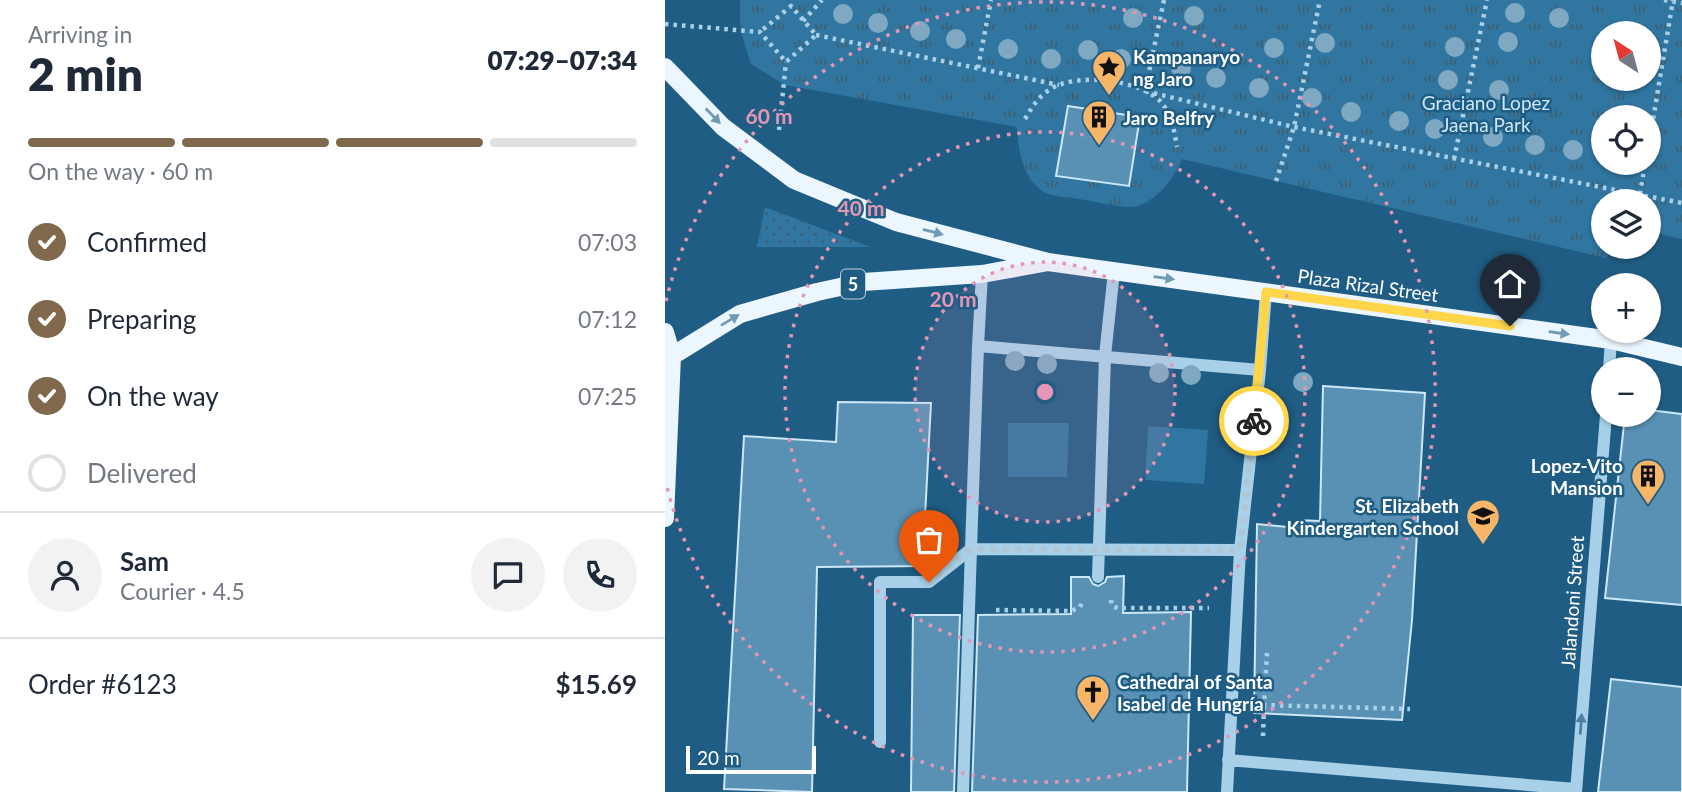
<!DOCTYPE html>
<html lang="en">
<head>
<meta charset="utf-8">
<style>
	body { margin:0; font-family:Lato,sans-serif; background:#f2f2f3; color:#1f2937; height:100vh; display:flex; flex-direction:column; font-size:26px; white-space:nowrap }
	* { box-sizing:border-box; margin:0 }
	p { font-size:23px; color:#747a83 }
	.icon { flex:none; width:38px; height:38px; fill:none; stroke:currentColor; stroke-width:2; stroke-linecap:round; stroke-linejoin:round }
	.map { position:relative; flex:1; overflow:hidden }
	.drawer { display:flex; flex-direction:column; background:#fff; width:665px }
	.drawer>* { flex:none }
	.needle { width:46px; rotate:324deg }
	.buttons { position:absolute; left:926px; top:21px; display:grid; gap:14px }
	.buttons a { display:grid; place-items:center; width:70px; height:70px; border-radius:50%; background:#fff; box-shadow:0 2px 5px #0004; font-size:35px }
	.scale { position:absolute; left:21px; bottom:18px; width:130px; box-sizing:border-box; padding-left:7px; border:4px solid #fff; border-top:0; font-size:19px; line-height:24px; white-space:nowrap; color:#fff; -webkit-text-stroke:5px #205d84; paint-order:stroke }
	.pin { position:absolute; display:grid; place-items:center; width:60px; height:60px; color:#fff; margin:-72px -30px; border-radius:50% 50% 50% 0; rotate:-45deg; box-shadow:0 0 7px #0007 }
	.pin .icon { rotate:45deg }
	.courier { position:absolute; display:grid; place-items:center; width:70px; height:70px; margin:-35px; border:5px solid #ffd54a; border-radius:50%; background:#fff; color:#222; box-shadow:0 2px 9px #0007 }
	.headline em { font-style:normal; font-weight:800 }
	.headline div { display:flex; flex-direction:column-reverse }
	.headline { display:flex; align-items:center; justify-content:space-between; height:119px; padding:0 28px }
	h1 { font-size:46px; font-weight:800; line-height:52px }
	.bar { display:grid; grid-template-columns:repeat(4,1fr); gap:10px 7px; align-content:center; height:84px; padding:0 28px }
	.bar i { height:9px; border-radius:5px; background:#e0e1e3 }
	.bar .on { background:#80684d }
	.bar p { grid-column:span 4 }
	.line { display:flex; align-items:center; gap:18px; padding:0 28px; border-top:2px solid #e0e1e3 }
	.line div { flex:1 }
	.round { display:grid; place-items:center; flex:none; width:74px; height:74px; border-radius:37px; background:#f2f2f3 }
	ol { padding:0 28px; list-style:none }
	li { display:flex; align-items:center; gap:21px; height:77px }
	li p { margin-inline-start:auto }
	li .icon { padding:7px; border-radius:50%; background:#80684d; color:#fff; stroke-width:4 }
	li:last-child { color:#747a83 }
	li i { width:38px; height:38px; border:4px solid #e0e1e3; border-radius:50% }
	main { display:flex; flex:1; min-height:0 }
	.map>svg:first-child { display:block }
	.grass { fill:url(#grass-dots) }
	.park { fill:url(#park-tufts); fill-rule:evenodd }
	.garden { fill:#3076a1 }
	.building { fill:#5991b5; stroke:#cce7f7; stroke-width:2 }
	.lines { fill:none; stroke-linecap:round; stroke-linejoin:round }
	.path { stroke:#a8d1e9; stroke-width:4.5; stroke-dasharray:3.5 5; stroke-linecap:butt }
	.minor { stroke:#a8d1e9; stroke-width:12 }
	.major { stroke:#ebf6fe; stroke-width:18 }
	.tree { fill:#7fa9c3 }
	.oneway { fill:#719ab5 }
	.oneway2 { fill:#4980a2 }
	.done { stroke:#b1c6d4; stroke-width:7; stroke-dasharray:0 12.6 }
	.route { stroke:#ffd54a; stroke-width:9 }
	.ring { fill:none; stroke:#e497b5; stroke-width:3.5; stroke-dasharray:3.5 7 }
	.labels { text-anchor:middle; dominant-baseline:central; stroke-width:5; stroke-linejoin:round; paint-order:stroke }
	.shield { fill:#205d84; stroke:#bcceda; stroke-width:2 }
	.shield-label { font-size:18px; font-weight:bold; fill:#fff }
	.poi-label { font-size:19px; font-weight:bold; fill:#fff; stroke:#205d84; text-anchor:start }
	.park-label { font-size:19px; fill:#cce7f7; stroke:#205d84 }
	.street-label { font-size:19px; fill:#fff; stroke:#205d84 }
	.centre { fill:#e497b5; stroke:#205d84; stroke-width:3.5 }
	.ring-label { font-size:21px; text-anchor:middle; font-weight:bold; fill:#e497b5; stroke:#205d84; stroke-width:5; stroke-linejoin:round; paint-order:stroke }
</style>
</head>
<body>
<main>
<section class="drawer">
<div class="headline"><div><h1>2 min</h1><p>Arriving in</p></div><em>07:29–07:34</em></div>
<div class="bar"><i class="on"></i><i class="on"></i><i class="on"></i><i></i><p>On the way · 60 m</p></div>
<ol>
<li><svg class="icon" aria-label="check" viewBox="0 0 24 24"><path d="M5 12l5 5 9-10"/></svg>Confirmed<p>07:03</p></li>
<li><svg class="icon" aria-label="check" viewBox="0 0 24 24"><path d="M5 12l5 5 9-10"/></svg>Preparing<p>07:12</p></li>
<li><svg class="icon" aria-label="check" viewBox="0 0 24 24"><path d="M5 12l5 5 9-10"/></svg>On the way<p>07:25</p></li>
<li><i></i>Delivered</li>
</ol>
<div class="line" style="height:126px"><a class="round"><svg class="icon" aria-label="person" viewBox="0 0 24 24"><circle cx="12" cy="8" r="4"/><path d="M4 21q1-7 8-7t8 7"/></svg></a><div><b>Sam</b><p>Courier · 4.5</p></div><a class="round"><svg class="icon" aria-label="chat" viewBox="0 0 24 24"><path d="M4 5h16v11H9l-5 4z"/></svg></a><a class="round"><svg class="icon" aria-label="phone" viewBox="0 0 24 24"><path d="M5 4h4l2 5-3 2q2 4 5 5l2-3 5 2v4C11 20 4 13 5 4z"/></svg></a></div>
<div class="line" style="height:91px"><div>Order #6123</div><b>$15.69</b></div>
</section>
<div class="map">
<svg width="1017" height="792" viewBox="0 0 1017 792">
	<defs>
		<pattern id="grass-dots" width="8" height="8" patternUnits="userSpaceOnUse" patternTransform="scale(1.75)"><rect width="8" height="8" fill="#3076a1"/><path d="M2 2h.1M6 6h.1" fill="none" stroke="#3f5f72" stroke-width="1.8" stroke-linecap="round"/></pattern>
		<pattern id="park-tufts" width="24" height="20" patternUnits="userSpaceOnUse" patternTransform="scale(1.75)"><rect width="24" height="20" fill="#3076a1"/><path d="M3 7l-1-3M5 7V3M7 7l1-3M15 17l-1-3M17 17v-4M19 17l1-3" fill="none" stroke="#3f5f72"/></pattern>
	</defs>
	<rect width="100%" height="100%" fill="#205d84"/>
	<path class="grass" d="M100 207 205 247H92Z"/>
	<path class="park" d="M75 0H1017V239L984 232V201H938V247H948L941 258 517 159C509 179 487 208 463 207 447 206 430 201 414 199 403 197 386 197 377 191 357 176 353 150 352 127L120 85 86 64 75 29ZM938 33H984V79H938ZM938 117H984V163H938Z"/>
	<path class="garden" d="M343 423H404L402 477H343Z
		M483 426 543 430 539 484 480 480Z"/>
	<path class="building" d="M403 106 475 117 464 186 391 176Z
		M658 386 760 393 747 620 737 720 589 713 592 524 632 528V520L655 521Z
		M173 402 266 403 260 517H263V566L152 567 147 792 59 789 79 436 171 442Z
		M984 410 1017 414V605L940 598 960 415H984Z
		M459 576 458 613 526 612 522 792H307L313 615 406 614V577H424L428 584 433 586 440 582 442 577Z
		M248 615H295L289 792H246Z
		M946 679 1017 687V792H933Z"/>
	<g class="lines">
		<path class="path" d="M499 0 480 91 629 127 1017 203
			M999 0 1017 3
			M138 21 157 0
			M0 24 95 32 121 62 151 35 126 6 95 32
			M151 35 394 85
			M313 68 326 0
			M360 119C367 107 373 97 384 90 409 72 475 79 496 102 507 115 509 130 512 147
			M114 130 121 62
			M984 144 1008 0
			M789 159 822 0
			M611 181 629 127 655 0
			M975 194 980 163
			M446 600 447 606 453 608H544
			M331 610 406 611 415 607 418 601
			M602 653 599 705 745 709
			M598 736 599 705"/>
		<path class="minor" d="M317 274 313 346 306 549 575 550 595 370 601 292
			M313 346 595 370
			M944 369 946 340
			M433 577 440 356 449 271
			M215 742V582H264L306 549
			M563 760 911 789
			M298 792 306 549
			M562 792 575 550
			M911 792 941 415"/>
		<path class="major" d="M0 67 58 127 129 180 231 222 383 262 946 340 1017 357
			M0 332 7 356 0 518
			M7 356 75 314 152 292 198 282 317 274 378 263"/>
	</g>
	<g class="tree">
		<circle cx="850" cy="13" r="10"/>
		<circle cx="178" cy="14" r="10"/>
		<circle cx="529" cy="16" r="10"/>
		<circle cx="468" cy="18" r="10"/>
		<circle cx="894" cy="18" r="10"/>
		<circle cx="213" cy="23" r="10"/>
		<circle cx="255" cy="31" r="10"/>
		<circle cx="291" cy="39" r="10"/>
		<circle cx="843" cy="42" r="10"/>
		<circle cx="660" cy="43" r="10"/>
		<circle cx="790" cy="47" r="10"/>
		<circle cx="609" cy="48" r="10"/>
		<circle cx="343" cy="49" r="10"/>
		<circle cx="423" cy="50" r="10"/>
		<circle cx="386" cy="59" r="10"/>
		<circle cx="456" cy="59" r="10"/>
		<circle cx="516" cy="68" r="10"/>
		<circle cx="551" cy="78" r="10"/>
		<circle cx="783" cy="80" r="10"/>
		<circle cx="594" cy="88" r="10"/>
		<circle cx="834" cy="90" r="10"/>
		<circle cx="647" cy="98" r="10"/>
		<circle cx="686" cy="112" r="10"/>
		<circle cx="734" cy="121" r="10"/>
		<circle cx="770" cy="129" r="10"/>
		<circle cx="828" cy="137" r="10"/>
		<circle cx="870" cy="145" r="10"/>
		<circle cx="908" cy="150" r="10"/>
		<circle cx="350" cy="361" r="10"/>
		<circle cx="382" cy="364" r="10"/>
		<circle cx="494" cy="373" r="10"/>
		<circle cx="526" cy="375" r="10"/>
		<circle cx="638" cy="382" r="10"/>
	</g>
	<defs><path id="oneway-solid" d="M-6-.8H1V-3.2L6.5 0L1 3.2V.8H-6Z" transform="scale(1.75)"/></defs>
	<g class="oneway">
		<use href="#oneway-solid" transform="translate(48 116) rotate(46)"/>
		<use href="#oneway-solid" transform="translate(268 232) rotate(15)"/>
		<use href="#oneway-solid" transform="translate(499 278) rotate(8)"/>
		<use href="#oneway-solid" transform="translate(65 320) rotate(-31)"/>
		<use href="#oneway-solid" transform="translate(894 333) rotate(8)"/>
	</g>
	<use class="oneway2" href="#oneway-solid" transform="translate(916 724) rotate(-86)"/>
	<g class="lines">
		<path class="done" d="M264 582 306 549 575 550 589 421"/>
		<path class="route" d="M589 421 601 292 845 326"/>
	</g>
	<circle cx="380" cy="392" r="130" fill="#e497b5" fill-opacity=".12"/>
	<g class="ring">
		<circle cx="380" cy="392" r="130"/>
		<circle cx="380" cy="392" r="260"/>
		<path d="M1 301A390 390 0 1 1 1 483"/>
	</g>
	<defs>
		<g id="sight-pin" transform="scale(1.75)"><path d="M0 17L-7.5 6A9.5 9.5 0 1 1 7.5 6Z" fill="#f7b568" stroke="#205d84"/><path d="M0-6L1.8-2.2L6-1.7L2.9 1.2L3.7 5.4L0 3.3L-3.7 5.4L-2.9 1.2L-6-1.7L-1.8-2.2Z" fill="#111"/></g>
		<g id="building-pin" transform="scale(1.75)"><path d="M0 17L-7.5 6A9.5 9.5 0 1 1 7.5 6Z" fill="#f7b568" stroke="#205d84"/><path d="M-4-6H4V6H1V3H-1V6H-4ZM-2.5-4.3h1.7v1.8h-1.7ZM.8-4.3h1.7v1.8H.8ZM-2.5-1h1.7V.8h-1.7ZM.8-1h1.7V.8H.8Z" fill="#111"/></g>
		<g id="school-pin" transform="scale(1.75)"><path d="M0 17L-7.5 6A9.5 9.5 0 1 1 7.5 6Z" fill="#f7b568" stroke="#205d84"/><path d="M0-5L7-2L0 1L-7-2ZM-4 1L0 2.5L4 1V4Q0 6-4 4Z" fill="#111"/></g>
		<g id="church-pin" transform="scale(1.75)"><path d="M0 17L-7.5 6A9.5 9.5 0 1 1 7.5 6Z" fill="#f7b568" stroke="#205d84"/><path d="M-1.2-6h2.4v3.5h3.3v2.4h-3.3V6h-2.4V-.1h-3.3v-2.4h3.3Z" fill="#111"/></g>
	</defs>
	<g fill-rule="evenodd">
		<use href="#sight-pin" x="444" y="67"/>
		<use href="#building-pin" x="434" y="117"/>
		<use href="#building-pin" x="983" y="476"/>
		<use href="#school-pin" x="818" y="516"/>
		<use href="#church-pin" x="428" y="692"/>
	</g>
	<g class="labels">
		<rect class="shield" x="176" y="269.5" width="24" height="29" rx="5"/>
		<g class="shield-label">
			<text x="188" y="284">5</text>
		</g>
		<g class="poi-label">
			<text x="468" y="56">Kampanaryo<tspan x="468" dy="22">ng Jaro</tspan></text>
			<text x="458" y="117">Jaro Belfry</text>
			<text x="958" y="465" text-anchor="end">Lopez-Vito<tspan x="958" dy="22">Mansion</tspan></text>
			<text x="794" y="505" text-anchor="end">St. Elizabeth<tspan x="794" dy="22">Kindergarten School</tspan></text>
			<text x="452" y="681">Cathedral of Santa<tspan x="452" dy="22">Isabel de Hungría</tspan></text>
		</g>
		<g class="park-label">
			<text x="821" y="102">Graciano Lopez<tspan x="821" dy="22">Jaena Park</tspan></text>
		</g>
		<g class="street-label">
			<text transform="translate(703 285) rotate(8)">Plaza Rizal Street</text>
			<text transform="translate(907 602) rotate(-86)">Jalandoni Street</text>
		</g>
	</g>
	<circle cx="380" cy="392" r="10" class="centre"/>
	<g class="ring-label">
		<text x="104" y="124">60 m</text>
		<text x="196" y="216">40 m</text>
		<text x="288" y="307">20 m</text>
	</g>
</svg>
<div class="buttons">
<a><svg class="needle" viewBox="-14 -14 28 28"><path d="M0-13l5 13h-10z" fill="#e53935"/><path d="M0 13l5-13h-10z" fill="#747a83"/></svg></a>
<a><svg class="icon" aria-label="locate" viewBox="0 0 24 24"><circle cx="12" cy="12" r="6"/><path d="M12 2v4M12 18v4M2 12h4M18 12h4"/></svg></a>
<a><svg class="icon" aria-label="layers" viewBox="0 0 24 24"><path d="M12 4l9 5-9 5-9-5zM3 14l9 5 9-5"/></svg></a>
<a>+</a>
<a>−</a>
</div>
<div class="scale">20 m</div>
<div class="pin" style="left:264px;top:582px;background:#ea580c"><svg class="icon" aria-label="bag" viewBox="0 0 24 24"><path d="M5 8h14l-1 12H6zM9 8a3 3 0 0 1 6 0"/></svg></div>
<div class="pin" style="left:845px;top:326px;background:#1f2937"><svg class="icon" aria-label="home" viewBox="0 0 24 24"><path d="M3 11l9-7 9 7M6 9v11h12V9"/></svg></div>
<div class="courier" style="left:589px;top:421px"><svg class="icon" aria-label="bike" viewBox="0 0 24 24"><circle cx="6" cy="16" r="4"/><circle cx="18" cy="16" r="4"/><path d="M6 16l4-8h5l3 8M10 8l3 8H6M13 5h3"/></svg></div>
</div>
</main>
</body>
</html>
